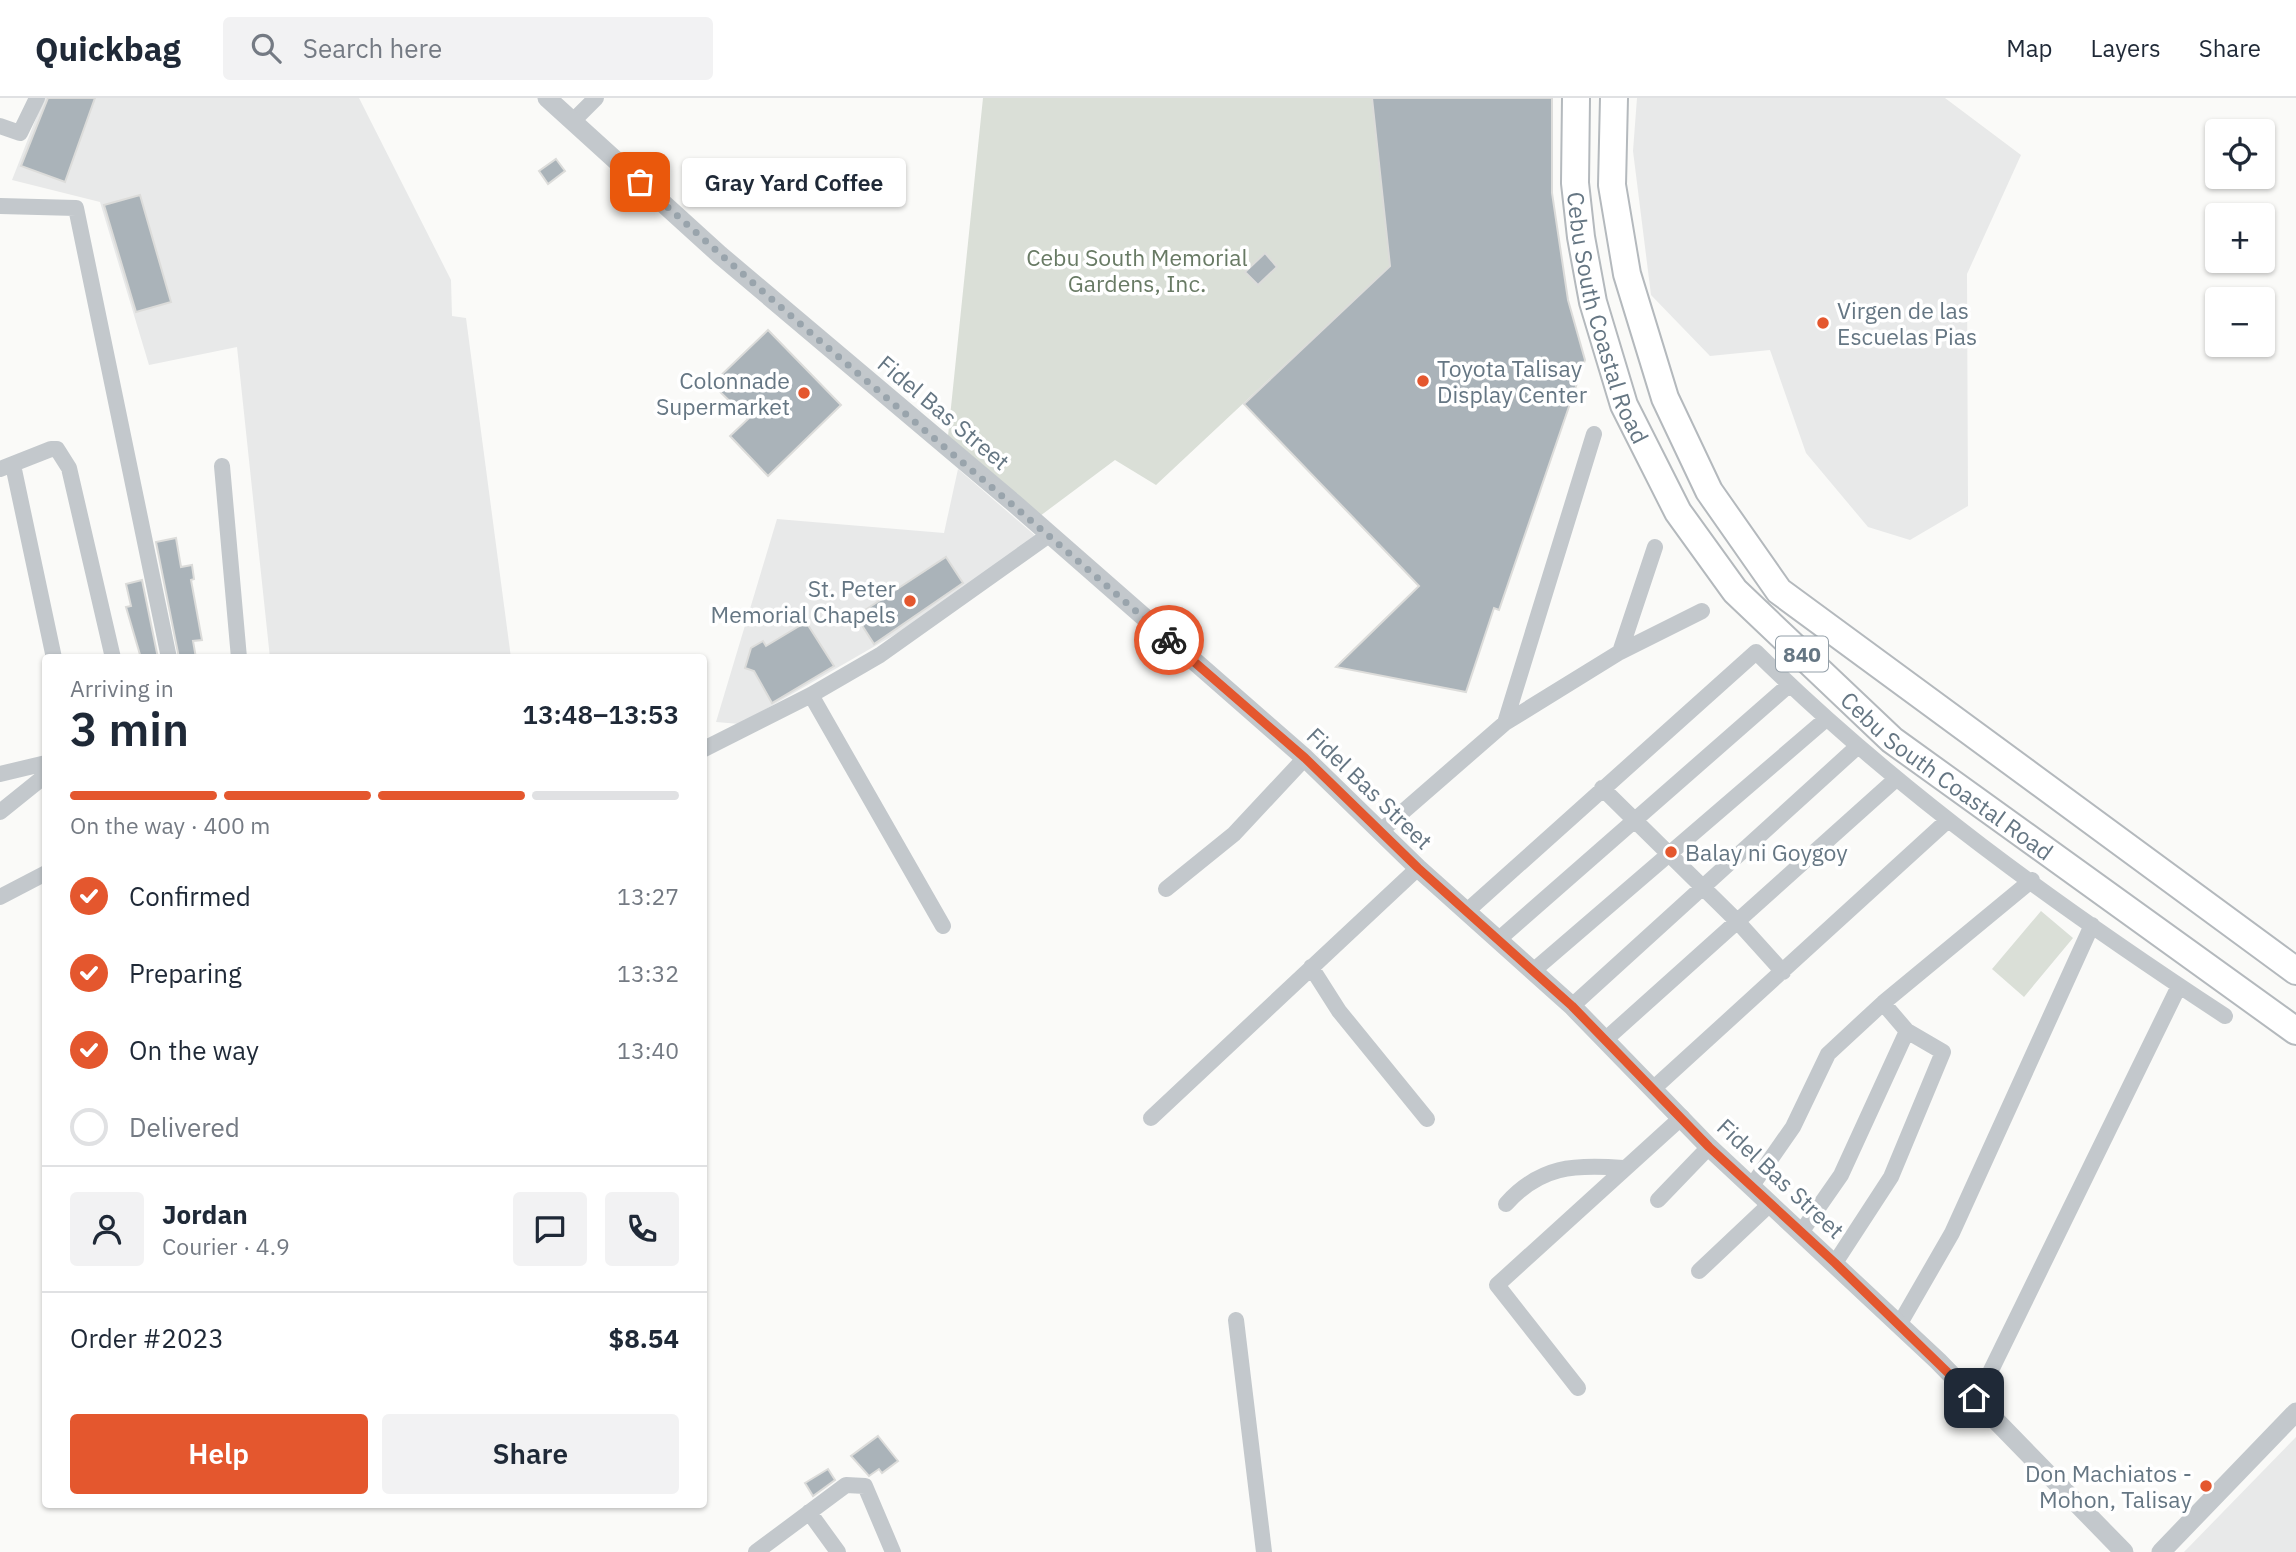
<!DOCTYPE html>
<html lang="en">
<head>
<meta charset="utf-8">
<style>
	body { margin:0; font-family:"IBM Plex Sans",sans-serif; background:#f2f2f3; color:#1f2937; height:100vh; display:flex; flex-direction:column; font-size:26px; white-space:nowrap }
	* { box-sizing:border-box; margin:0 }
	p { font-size:23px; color:#747a83 }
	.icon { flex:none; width:38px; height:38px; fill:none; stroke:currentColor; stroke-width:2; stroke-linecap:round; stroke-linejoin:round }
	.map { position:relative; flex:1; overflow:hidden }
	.drawer { position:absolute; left:42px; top:556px; width:665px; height:854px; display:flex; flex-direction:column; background:#fff; border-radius:7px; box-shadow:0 2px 5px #0004 }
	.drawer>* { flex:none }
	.tools { position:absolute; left:2205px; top:21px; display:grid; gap:14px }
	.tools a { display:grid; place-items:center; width:70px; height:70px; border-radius:7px; background:#fff; box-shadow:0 2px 5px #0004; font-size:35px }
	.pin { position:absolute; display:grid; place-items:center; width:60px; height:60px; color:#fff; margin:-30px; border-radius:14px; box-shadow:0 4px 10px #0006 }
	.courier { position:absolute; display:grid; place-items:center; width:70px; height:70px; margin:-35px; border:5px solid #e4572e; border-radius:50%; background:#fff; color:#222; box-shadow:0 2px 9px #0007 }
	.bubble { position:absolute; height:49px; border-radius:7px; background:#fff; box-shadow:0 2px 5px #0004; font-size:23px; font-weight:600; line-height:49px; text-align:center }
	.head em { font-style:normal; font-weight:600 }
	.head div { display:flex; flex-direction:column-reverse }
	.head { display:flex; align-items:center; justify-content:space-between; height:119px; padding:0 28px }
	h1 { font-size:46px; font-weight:600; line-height:52px }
	.bar { display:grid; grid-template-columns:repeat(4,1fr); gap:10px 7px; align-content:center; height:84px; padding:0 28px }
	.bar i { height:9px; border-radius:5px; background:#e0e1e3 }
	.bar .current { background:#e4572e }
	.bar p { grid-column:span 4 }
	.line { display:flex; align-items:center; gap:18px; padding:0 28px; border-top:2px solid #e0e1e3 }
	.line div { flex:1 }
	.round { display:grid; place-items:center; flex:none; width:74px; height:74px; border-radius:7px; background:#f2f2f3 }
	ol { padding:0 28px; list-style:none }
	li { display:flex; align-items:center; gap:21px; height:77px }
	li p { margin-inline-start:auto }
	li .icon { padding:7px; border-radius:50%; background:#e4572e; color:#fff; stroke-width:4 }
	li:last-child { color:#747a83 }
	li i { width:38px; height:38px; border:4px solid #e0e1e3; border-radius:50% }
	.action { display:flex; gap:14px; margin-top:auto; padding:14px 28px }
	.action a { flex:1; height:80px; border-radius:7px; background:#e4572e; color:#fff; font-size:28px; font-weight:600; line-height:80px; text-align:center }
	.action a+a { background:#f2f2f3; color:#1f2937 }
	header { display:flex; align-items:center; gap:42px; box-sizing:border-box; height:98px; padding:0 35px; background:#fff; border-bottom:2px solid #e0e1e3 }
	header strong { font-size:33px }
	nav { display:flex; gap:38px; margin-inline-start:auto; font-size:24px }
	.search { width:490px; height:63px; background:#f2f2f3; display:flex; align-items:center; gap:18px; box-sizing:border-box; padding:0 24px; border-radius:7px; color:#747a83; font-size:26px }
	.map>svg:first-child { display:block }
	.built { fill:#e8e9e9 }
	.green { fill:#dadfd7 }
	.building { fill:#aab3b9; stroke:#dcdcda; stroke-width:2 }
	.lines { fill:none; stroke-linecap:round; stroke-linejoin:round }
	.trunk-casing { stroke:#b4b9bd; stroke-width:30 }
	.minor { stroke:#c3c8cc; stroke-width:16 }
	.tertiary { stroke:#c3c8cc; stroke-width:19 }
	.trunk { stroke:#fff; stroke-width:26 }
	.done { stroke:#99a4ac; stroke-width:7; stroke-dasharray:0 12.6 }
	.route { stroke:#e4572e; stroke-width:9 }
	.poi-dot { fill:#e4572e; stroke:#fff; stroke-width:2.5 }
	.labels { text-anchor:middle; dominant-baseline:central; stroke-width:7; stroke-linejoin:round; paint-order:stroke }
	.shield { fill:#fff; stroke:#939fa8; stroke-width:2 }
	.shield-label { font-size:21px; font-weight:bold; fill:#657683 }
	.park-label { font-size:23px; fill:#687a64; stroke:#fff }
	.poi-label { font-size:23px; fill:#657683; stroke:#fff; text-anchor:start }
	.street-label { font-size:23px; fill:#657683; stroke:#fff }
</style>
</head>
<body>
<header>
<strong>Quickbag</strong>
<div class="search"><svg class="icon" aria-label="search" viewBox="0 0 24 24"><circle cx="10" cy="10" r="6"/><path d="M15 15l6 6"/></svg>Search here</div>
<nav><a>Map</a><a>Layers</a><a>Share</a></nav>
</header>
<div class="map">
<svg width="2296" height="1454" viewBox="0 0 2296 1454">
	<rect width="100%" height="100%" fill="#fafaf8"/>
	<path class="built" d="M44 0H359L451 182 452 218 466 220 511 560H270L237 249 149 267 100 104 12 82Z
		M1637 0H1945L2021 57 1967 176 1968 408 1910 442 1868 429 1806 355 1770 252 1710 258 1651 197 1633 53Z
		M958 371 1038 440 901 533 740 626 716 624 777 421 944 435Z
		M2296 1339V1454H2184Z"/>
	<path class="green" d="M983 0H1372L1390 168 1156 387 1115 362 1040 418 948 338Z
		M2041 813 2073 840 2024 899 1992 871Z"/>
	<path class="building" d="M95 0 65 84 21 68 48 0Z
		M1372 0H1552V95L1568 202 1585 262 1499 512 1494 510 1466 594 1336 569 1419 488 1244 306 1390 168Z
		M556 61 565 73 548 86 539 73Z
		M140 97 171 204 136 214 104 107Z
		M1265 155 1277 169 1258 187 1245 174Z
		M768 232 841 307 768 378 730 338 748 321 712 286Z
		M176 440 181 469 192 467 194 481 191 482 202 542 193 543 196 560H179L156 444Z
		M946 459 963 485 874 546 856 518Z
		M142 482 158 560H141L126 509 131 508 126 486Z
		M806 524 834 568 772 605 754 573 745 570 751 550 763 543 766 548Z
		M878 1338 898 1363 882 1375 879 1371 869 1378 851 1358Z
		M828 1371 835 1382 813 1398 805 1385Z"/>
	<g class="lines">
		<g class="trunk-casing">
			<g id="trunk">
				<path id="s1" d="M1576 0 1575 85 1581 139 1593 204 1624 307 1678 414 1735 493 1892 642 2296 933"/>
				<path d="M1614 0 1612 87 1627 176 1665 300 1709 393 1779 493 2296 873"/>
			</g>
		</g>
		<path class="minor" d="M573 23 596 0
			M0 28 20 35 37 0
			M0 108 76 110 169 560
			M13 367 54 560
			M222 368 239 560
			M0 371 51 351H57L69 370 113 560
			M1620 554 1655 449
			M811 597 943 828
			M1505 625 1594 336
			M704 651 811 597 880 557 1049 437
			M0 676 46 665
			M1602 690 1737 823 1783 874
			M0 714 46 677
			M1382 732 1505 625 1620 554 1702 513
			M1166 791 1234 736 1305 660
			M0 799 46 775
			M1467 813 1756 554C1897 693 2059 809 2225 918
			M1498 842 1789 587
			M1311 869 1339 913 1427 1021
			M1533 873 1825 622
			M1572 908 1857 649
			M1606 941 1896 681
			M1654 990 1947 723
			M1151 1020 1418 770
			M1751 1089 1793 1029 1828 956 1883 905 2032 782
			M1658 1102 1709 1049
			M1506 1106C1540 1068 1574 1066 1623 1070
			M1802 1133 1841 1077 1907 933 1883 905
			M1835 1165 1891 1079 1943 954 1907 933
			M1699 1173 1769 1107
			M1236 1222 1264 1454
			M1899 1227 1952 1135 2092 827
			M1578 1290 1497 1187 1682 1019
			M1976 1303 2179 888
			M809 1414 838 1454
			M756 1454 846 1387 865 1388 893 1454"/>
		<path class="tertiary" d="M547 0 720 157 1015 406 1305 660 1418 770 1572 908 1709 1049 1938 1263 2124 1454
			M2161 1454 2296 1314"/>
		<use href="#trunk" class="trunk"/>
	</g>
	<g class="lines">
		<path class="done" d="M640 84C812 241 994 388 1169 542"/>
		<path class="route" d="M1169 542 1305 660 1418 770 1572 908 1709 1049 1835 1165 1974 1300"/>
	</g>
	<g class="poi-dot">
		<circle cx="1823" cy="225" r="7"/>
		<circle cx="1423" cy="283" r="7"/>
		<circle cx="804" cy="295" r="7"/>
		<circle cx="910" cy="503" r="7"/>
		<circle cx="1671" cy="754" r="7"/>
		<circle cx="2206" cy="1388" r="7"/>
	</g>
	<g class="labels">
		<rect class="shield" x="1776" y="538.5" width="52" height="35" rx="5"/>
		<g class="shield-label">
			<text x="1802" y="556">840</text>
		</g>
		<g class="park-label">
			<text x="1137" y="159">Cebu South Memorial<tspan x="1137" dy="26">Gardens, Inc.</tspan></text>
		</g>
		<g class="poi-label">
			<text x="1837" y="212">Virgen de las<tspan x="1837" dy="26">Escuelas Pias</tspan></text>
			<text x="1437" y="270">Toyota Talisay<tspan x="1437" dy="26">Display Center</tspan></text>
			<text x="790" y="282" text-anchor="end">Colonnade<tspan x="790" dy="26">Supermarket</tspan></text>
			<text x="896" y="490" text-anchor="end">St. Peter<tspan x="896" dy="26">Memorial Chapels</tspan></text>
			<text x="1685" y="754">Balay ni Goygoy</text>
			<text x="2192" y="1375" text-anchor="end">Don Machiatos -<tspan x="2192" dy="26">Mohon, Talisay</tspan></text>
		</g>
		<g class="street-label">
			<text stroke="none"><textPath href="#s1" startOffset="224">Cebu South Coastal Road</textPath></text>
			<text transform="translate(944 314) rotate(40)">Fidel Bas Street</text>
			<text stroke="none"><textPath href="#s1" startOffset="812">Cebu South Coastal Road</textPath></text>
			<text transform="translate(1370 690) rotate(44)">Fidel Bas Street</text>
			<text transform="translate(1781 1080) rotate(43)">Fidel Bas Street</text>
		</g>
	</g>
</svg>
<div class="tools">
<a><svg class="icon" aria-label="locate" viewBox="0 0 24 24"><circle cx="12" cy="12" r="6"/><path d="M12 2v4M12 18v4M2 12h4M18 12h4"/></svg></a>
<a>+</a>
<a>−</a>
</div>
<div class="pin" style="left:640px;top:84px;background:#ea580c"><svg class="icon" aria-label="bag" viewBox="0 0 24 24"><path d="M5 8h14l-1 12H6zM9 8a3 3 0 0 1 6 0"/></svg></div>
<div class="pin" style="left:1974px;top:1300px;background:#1f2937"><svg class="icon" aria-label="home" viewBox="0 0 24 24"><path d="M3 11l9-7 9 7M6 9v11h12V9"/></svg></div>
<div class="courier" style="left:1169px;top:542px"><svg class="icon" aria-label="bike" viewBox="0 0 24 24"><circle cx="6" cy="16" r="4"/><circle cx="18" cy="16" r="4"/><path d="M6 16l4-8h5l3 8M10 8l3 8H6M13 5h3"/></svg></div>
<div class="bubble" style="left:682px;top:60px;width:224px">Gray Yard Coffee</div>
<section class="drawer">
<div class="head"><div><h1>3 min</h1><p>Arriving in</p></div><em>13:48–13:53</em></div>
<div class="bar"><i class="current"></i><i class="current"></i><i class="current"></i><i></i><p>On the way · 400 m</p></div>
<ol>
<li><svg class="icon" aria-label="check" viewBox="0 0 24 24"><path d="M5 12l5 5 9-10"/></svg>Confirmed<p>13:27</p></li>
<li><svg class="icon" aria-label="check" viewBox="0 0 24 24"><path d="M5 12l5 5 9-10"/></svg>Preparing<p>13:32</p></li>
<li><svg class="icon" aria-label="check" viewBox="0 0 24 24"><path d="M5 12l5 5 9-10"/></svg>On the way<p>13:40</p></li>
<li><i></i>Delivered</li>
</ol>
<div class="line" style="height:126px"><a class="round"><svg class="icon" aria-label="person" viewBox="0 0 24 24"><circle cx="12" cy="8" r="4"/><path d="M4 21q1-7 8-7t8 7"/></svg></a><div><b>Jordan</b><p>Courier · 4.9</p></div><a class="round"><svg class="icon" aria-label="chat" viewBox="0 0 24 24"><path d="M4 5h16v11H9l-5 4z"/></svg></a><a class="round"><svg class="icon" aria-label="phone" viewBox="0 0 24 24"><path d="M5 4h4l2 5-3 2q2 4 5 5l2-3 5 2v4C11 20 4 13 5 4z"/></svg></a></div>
<div class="line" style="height:91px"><div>Order #2023</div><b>$8.54</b></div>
<div class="action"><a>Help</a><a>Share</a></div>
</section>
</div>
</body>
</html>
